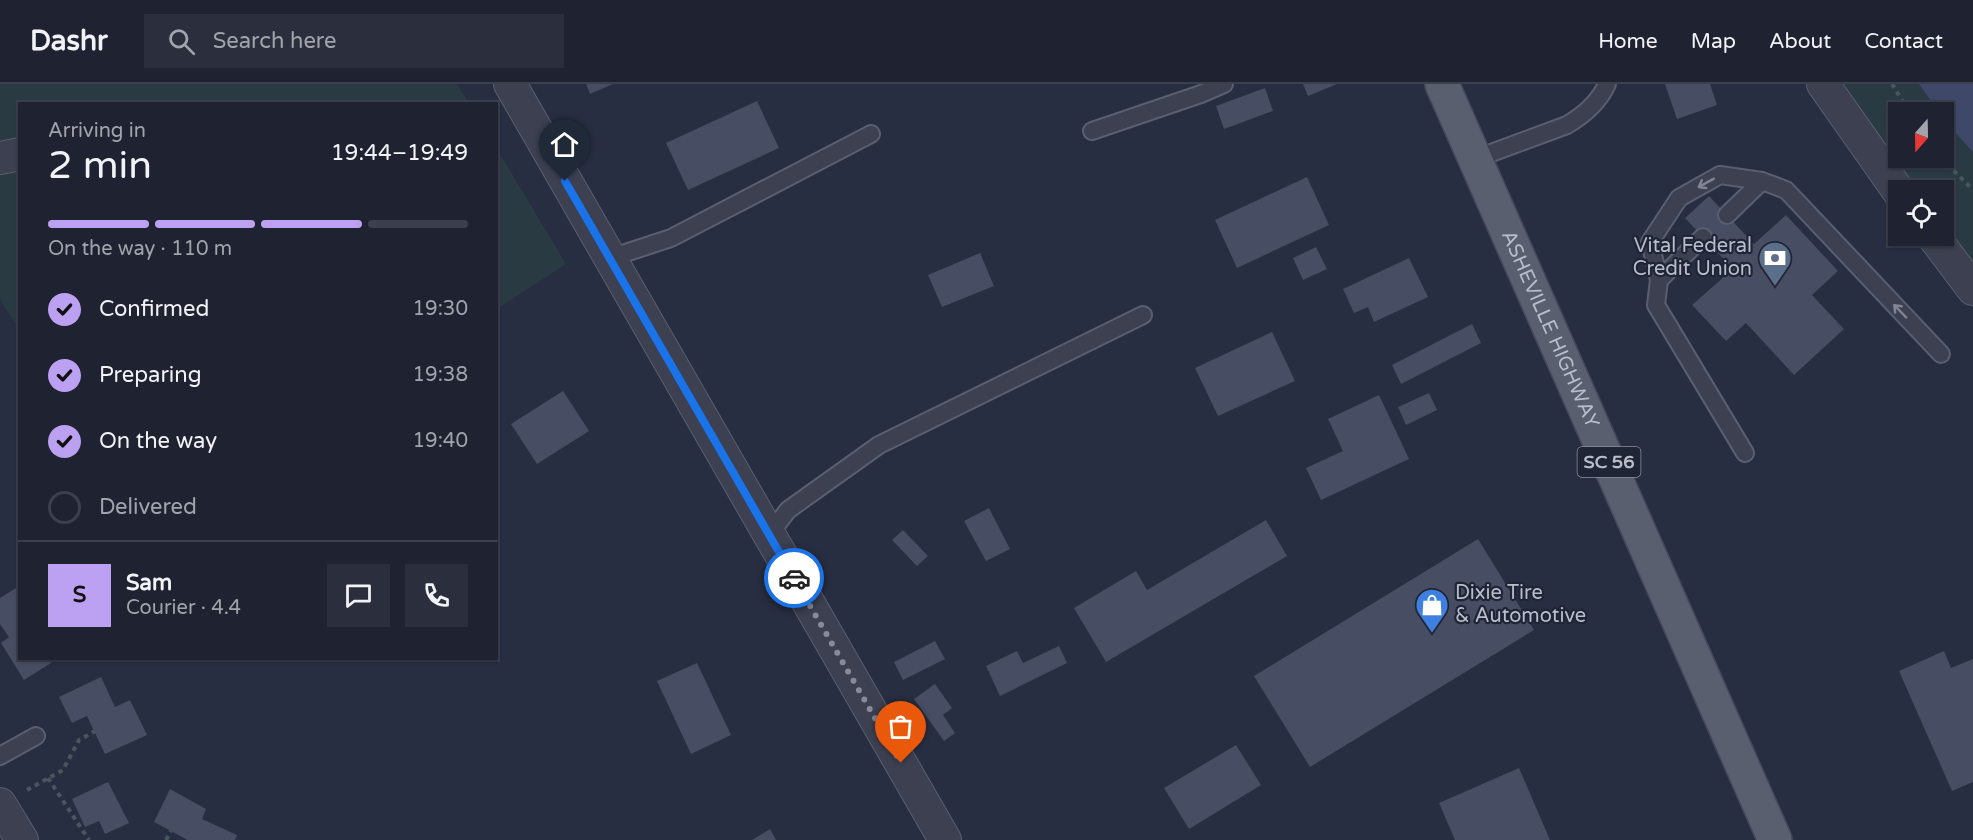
<!DOCTYPE html>
<html lang="en">
<head>
<meta charset="utf-8">
<style>
	body { margin:0; font-family:"Varela Round",sans-serif; background:#2b2f3d; color:#f1f3f6; height:100vh; display:flex; flex-direction:column; font-size:22px; white-space:nowrap }
	* { box-sizing:border-box; margin:0 }
	p { font-size:20px; color:#a1a4ab }
	.icon { flex:none; width:33px; height:33px; fill:none; stroke:currentColor; stroke-width:2; stroke-linecap:round; stroke-linejoin:round }
	.map { position:relative; flex:1; overflow:hidden }
	.details { position:absolute; left:18px; top:18px; width:480px; height:558px; display:flex; flex-direction:column; background:#1e2231; border-radius:0px; box-shadow:0 2px 4px #0004,0 0 0 2px #3c3f4d }
	.details>* { flex:none }
	.needle { width:39px; rotate:200deg }
	.controls { position:absolute; left:1888px; top:18px; display:grid; gap:12px }
	.controls a { display:grid; place-items:center; width:66px; height:66px; border-radius:0px; background:#1e2231; box-shadow:0 2px 4px #0004,0 0 0 2px #3c3f4d; font-size:30px }
	.pin { position:absolute; display:grid; place-items:center; width:51px; height:51px; color:#fff; margin:-62px -26px; border-radius:50% 50% 50% 0; rotate:-45deg; box-shadow:0 0 6px #0007 }
	.pin .icon { rotate:45deg }
	.courier { position:absolute; display:grid; place-items:center; width:60px; height:60px; margin:-30px; border:4px solid #1a73e8; border-radius:50%; background:#fff; color:#222; box-shadow:0 2px 8px #0007 }
	.head em { font-style:normal; font-weight:600 }
	.head div { display:flex; flex-direction:column-reverse }
	.head { display:flex; align-items:center; justify-content:space-between; height:102px; padding:0 30px }
	h1 { font-size:39px; font-weight:600; line-height:45px }
	.bar { display:grid; grid-template-columns:repeat(4,1fr); gap:9px 6px; align-content:center; height:72px; padding:0 30px }
	.bar i { height:8px; border-radius:4px; background:#3c3f4d }
	.bar .selected { background:#bca0f2 }
	.bar p { grid-column:span 4 }
	.line { display:flex; align-items:center; gap:15px; padding:0 30px; border-top:2px solid #3c3f4d }
	.line div { flex:1 }
	.round { display:grid; place-items:center; flex:none; width:63px; height:63px; border-radius:0px; background:#2b2f3d }
	ol { padding:0 30px; list-style:none }
	li { display:flex; align-items:center; gap:18px; height:66px }
	li p { margin-inline-start:auto }
	li .icon { padding:6px; border-radius:50%; background:#bca0f2; color:#111; stroke-width:4 }
	li:last-child { color:#a1a4ab }
	li i { width:33px; height:33px; border:3px solid #3c3f4d; border-radius:50% }
	header { display:flex; align-items:center; gap:36px; box-sizing:border-box; height:84px; padding:0 30px; background:#1e2231; border-bottom:2px solid #3c3f4d }
	header strong { font-size:28px }
	nav { display:flex; gap:33px; margin-inline-start:auto; font-size:21px }
	.search { width:420px; height:54px; background:#2b2f3d; display:flex; align-items:center; gap:15px; box-sizing:border-box; padding:0 21px; border-radius:0px; color:#a1a4ab; font-size:22px }
	.map>svg:first-child { display:block }
	.green { fill:#2a3a42; fill-rule:evenodd }
	.water { fill:#3f4869 }
	.building { fill:#474d62 }
	.lines { fill:none; stroke-linecap:round; stroke-linejoin:round }
	.lane-casing { stroke:#5a5e6e; stroke-width:20 }
	.street-casing { stroke:#5a5e6e; stroke-width:34 }
	.primary-casing { stroke:#45495a; stroke-width:36 }
	.path { stroke:#48575e; stroke-width:4; stroke-dasharray:4.5 4.5; stroke-linecap:butt }
	.lane { stroke:#3c4051; stroke-width:16 }
	.street { stroke:#3c4051; stroke-width:32 }
	.primary { stroke:#5a5f70; stroke-width:33 }
	.oneway { stroke:#818494 }
	.done { stroke:#868a9b; stroke-width:6; stroke-dasharray:0 10.8 }
	.route { stroke:#1a73e8; stroke-width:8 }
	.labels { text-anchor:middle; dominant-baseline:central; stroke-width:4.5; stroke-linejoin:round; paint-order:stroke }
	.shield { fill:#202536; stroke:#8b8f9e; stroke-width:1.5 }
	.shield-label { font-size:18px; font-weight:bold; fill:#b9bccb }
	.poi-label { font-size:20px; fill:#b9bccb; stroke:#202536; text-anchor:end }
	.street-label { font-size:20px; fill:#b9bccb; stroke:#202536 }
</style>
</head>
<body>
<header>
<strong>Dashr</strong>
<div class="search"><svg class="icon" aria-label="search" viewBox="0 0 24 24"><circle cx="10" cy="10" r="6"/><path d="M15 15l6 6"/></svg>Search here</div>
<nav><a>Home</a><a>Map</a><a>About</a><a>Contact</a></nav>
</header>
<div class="map">
<svg width="1973" height="756" viewBox="0 0 1973 756">
	<rect width="100%" height="100%" fill="#282e41"/>
	<path class="green" d="M0 0H457L469 19 20 20 19 246 0 215Z
		M1826 0H1973V204L1944 152V106H1902ZM1899 28H1944V74H1899Z
		M497 65 566 180 497 225H496Z"/>
	<path class="water" d="M1919 0H1973V68L1944 36V28H1939Z"/>
	<path class="building" d="M586 0H613L590 10Z
		M1303 0H1337L1308 12Z
		M1665 0H1710L1717 21 1677 35Z
		M1265 4 1273 27 1224 45 1216 22Z
		M757 17 779 64 688 106 666 59Z
		M1307 93 1329 141 1237 184 1215 136Z
		M1709 112 1754 160 1786 131 1838 187 1812 211 1844 245 1794 291 1746 239 1726 257 1692 221 1733 185 1685 134Z
		M1316 163 1327 185 1303 196 1293 174Z
		M980 169 994 202 942 223 928 191Z
		M1409 174 1428 213 1374 238 1368 223 1354 229 1343 205Z
		M1472 240 1481 259 1401 300 1392 281Z
		M1272 248 1295 297 1218 332 1195 284Z
		M563 307 589 347 537 380 511 340Z
		M1429 309 1437 326 1406 341 1398 323Z
		M1379 311 1409 375 1321 416 1306 384 1343 367 1328 335Z
		M989 424 1010 465 986 477 964 437Z
		M1266 436 1287 472 1106 578 1074 524 1136 487 1147 506Z
		M903 446 928 472 917 482 892 456Z
		M1478 455 1534 546 1310 683 1254 592Z
		M16 504 20 510V574H48L51 579 24 596 1 559 9 553 0 540V514Z
		M935 557 945 575 903 596 894 578Z
		M1059 562 1067 579 1000 612 986 582 1017 567 1023 579Z
		M1944 567 1951 584 1973 575V698L1952 707 1899 587Z
		M697 579 731 651 691 670 657 597Z
		M101 593 115 623 130 616 147 651 105 670 87 632 72 639 59 613Z
		M935 600 952 624 943 631 955 649 944 657 914 615Z
		M1236 661 1261 701 1189 745 1164 704Z
		M1519 684 1550 756H1455L1439 719Z
		M108 698 129 739 105 750 99 737 85 743 72 715Z
		M170 705 206 725 202 735 237 751 235 756H186V755L154 738Z
		M770 745 776 756H752Z"/>
	<g class="lines">
		<g class="lane-casing">
			<path id="lane" d="M1092 47 1201 10 1224 0
				M1475 75 1567 41C1584 31 1599 18 1607 0
				M1727 131 1762 97
				M610 174 671 154 871 50
				M1659 196 1703 153
				M1745 369 1656 221 1659 196 1650 158 1679 114 1720 91 1762 97 1786 106 1941 270
				M769 451 788 426 879 361 1143 231
				M0 672 36 652"/>
		</g>
		<g class="street-casing">
			<path id="street" d="M510 0 945 756
				M1823 0 1899 108
				M0 74 20 70
				M1933 152 1973 205
				M0 720 22 756"/>
		</g>
		<g class="primary-casing">
			<g id="primary">
				<path id="s1" d="M1442 0 1775 756"/>
			</g>
		</g>
		<path class="path" d="M1892 0 1909 28
			M1941 74 1973 106
			M48 694 89 756
			M27 706 63 686 79 656 95 647
			M166 756 171 747"/>
		<use href="#lane" class="lane"/>
		<use href="#street" class="street"/>
		<use href="#primary" class="primary"/>
	</g>
	<defs><path id="oneway-shaft" d="M-6 0H5M1.5-3L5.5 0L1.5 3" fill="none" stroke-width="1.6" stroke-linecap="round" stroke-linejoin="round" transform="scale(1.5)"/></defs>
	<g class="oneway">
		<use href="#oneway-shaft" transform="translate(1706 99) rotate(151)"/>
		<use href="#oneway-shaft" transform="translate(1900 227) rotate(-134)"/>
	</g>
	<g class="lines">
		<path class="done" d="M794 494 901 679"/>
		<path class="route" d="M565 97 794 494"/>
	</g>
	<defs>
		<g id="bank-pin" transform="scale(1.725)"><path d="M0 17L-7.5 6A9.5 9.5 0 1 1 7.5 6Z" fill="#5c6f8a" stroke="#202536"/><path d="M-6-4H6V4H-6ZM0-2.3a2.3 2.3 0 1 0 0 4.6a2.3 2.3 0 1 0 0-4.6Z" fill="#fff"/></g>
		<g id="shop-pin" transform="scale(1.725)"><path d="M0 17L-7.5 6A9.5 9.5 0 1 1 7.5 6Z" fill="#3f7fe0" stroke="#202536"/><path d="M-5-2.5h2.3a2.7 3.5 0 0 1 5.4 0H5L5.5 6h-11ZM-1.5-2.5h3a1.5 2.3 0 0 0-3 0Z" fill="#fff"/></g>
	</defs>
	<g fill-rule="evenodd">
		<use href="#bank-pin" x="1775" y="174"/>
		<use href="#shop-pin" x="1432" y="521"/>
	</g>
	<g class="labels">
		<rect class="shield" x="1577.5" y="363" width="63" height="30" rx="4.5"/>
		<g class="shield-label">
			<text x="1609" y="378">SC 56</text>
		</g>
		<g class="poi-label">
			<text x="1752" y="162">Vital Federal<tspan x="1752" dy="23">Credit Union</tspan></text>
			<text x="1455" y="509" text-anchor="start">Dixie Tire<tspan x="1455" dy="23">&amp; Automotive</tspan></text>
		</g>
		<g class="street-label">
			<text stroke="none"><textPath href="#s1" startOffset="268">ASHEVILLE HIGHWAY</textPath></text>
		</g>
	</g>
</svg>
<div class="controls">
<a><svg class="needle" viewBox="-14 -14 28 28"><path d="M0-13l5 13h-10z" fill="#e53935"/><path d="M0 13l5-13h-10z" fill="#a1a4ab"/></svg></a>
<a><svg class="icon" aria-label="locate" viewBox="0 0 24 24"><circle cx="12" cy="12" r="6"/><path d="M12 2v4M12 18v4M2 12h4M18 12h4"/></svg></a>
</div>
<div class="pin" style="left:901px;top:679px;background:#ea580c"><svg class="icon" aria-label="bag" viewBox="0 0 24 24"><path d="M5 8h14l-1 12H6zM9 8a3 3 0 0 1 6 0"/></svg></div>
<div class="pin" style="left:565px;top:97px;background:#1f2937"><svg class="icon" aria-label="home" viewBox="0 0 24 24"><path d="M3 11l9-7 9 7M6 9v11h12V9"/></svg></div>
<div class="courier" style="left:794px;top:494px"><svg class="icon" aria-label="car" viewBox="0 0 24 24"><path d="M5 17H2v-5l4-1 3-4h7l3 4 3 1v5h-3M9 17h6M6 11h13"/><circle cx="7" cy="17" r="2"/><circle cx="17" cy="17" r="2"/></svg></div>
<section class="details">
<div class="head"><div><h1>2 min</h1><p>Arriving in</p></div><em>19:44–19:49</em></div>
<div class="bar"><i class="selected"></i><i class="selected"></i><i class="selected"></i><i></i><p>On the way · 110 m</p></div>
<ol>
<li><svg class="icon" aria-label="check" viewBox="0 0 24 24"><path d="M5 12l5 5 9-10"/></svg>Confirmed<p>19:30</p></li>
<li><svg class="icon" aria-label="check" viewBox="0 0 24 24"><path d="M5 12l5 5 9-10"/></svg>Preparing<p>19:38</p></li>
<li><svg class="icon" aria-label="check" viewBox="0 0 24 24"><path d="M5 12l5 5 9-10"/></svg>On the way<p>19:40</p></li>
<li><i></i>Delivered</li>
</ol>
<div class="line" style="height:108px"><b class="round" style="background:#bca0f2;color:#111">S</b><div><b>Sam</b><p>Courier · 4.4</p></div><a class="round"><svg class="icon" aria-label="chat" viewBox="0 0 24 24"><path d="M4 5h16v11H9l-5 4z"/></svg></a><a class="round"><svg class="icon" aria-label="phone" viewBox="0 0 24 24"><path d="M5 4h4l2 5-3 2q2 4 5 5l2-3 5 2v4C11 20 4 13 5 4z"/></svg></a></div>
</section>
</div>
</body>
</html>
